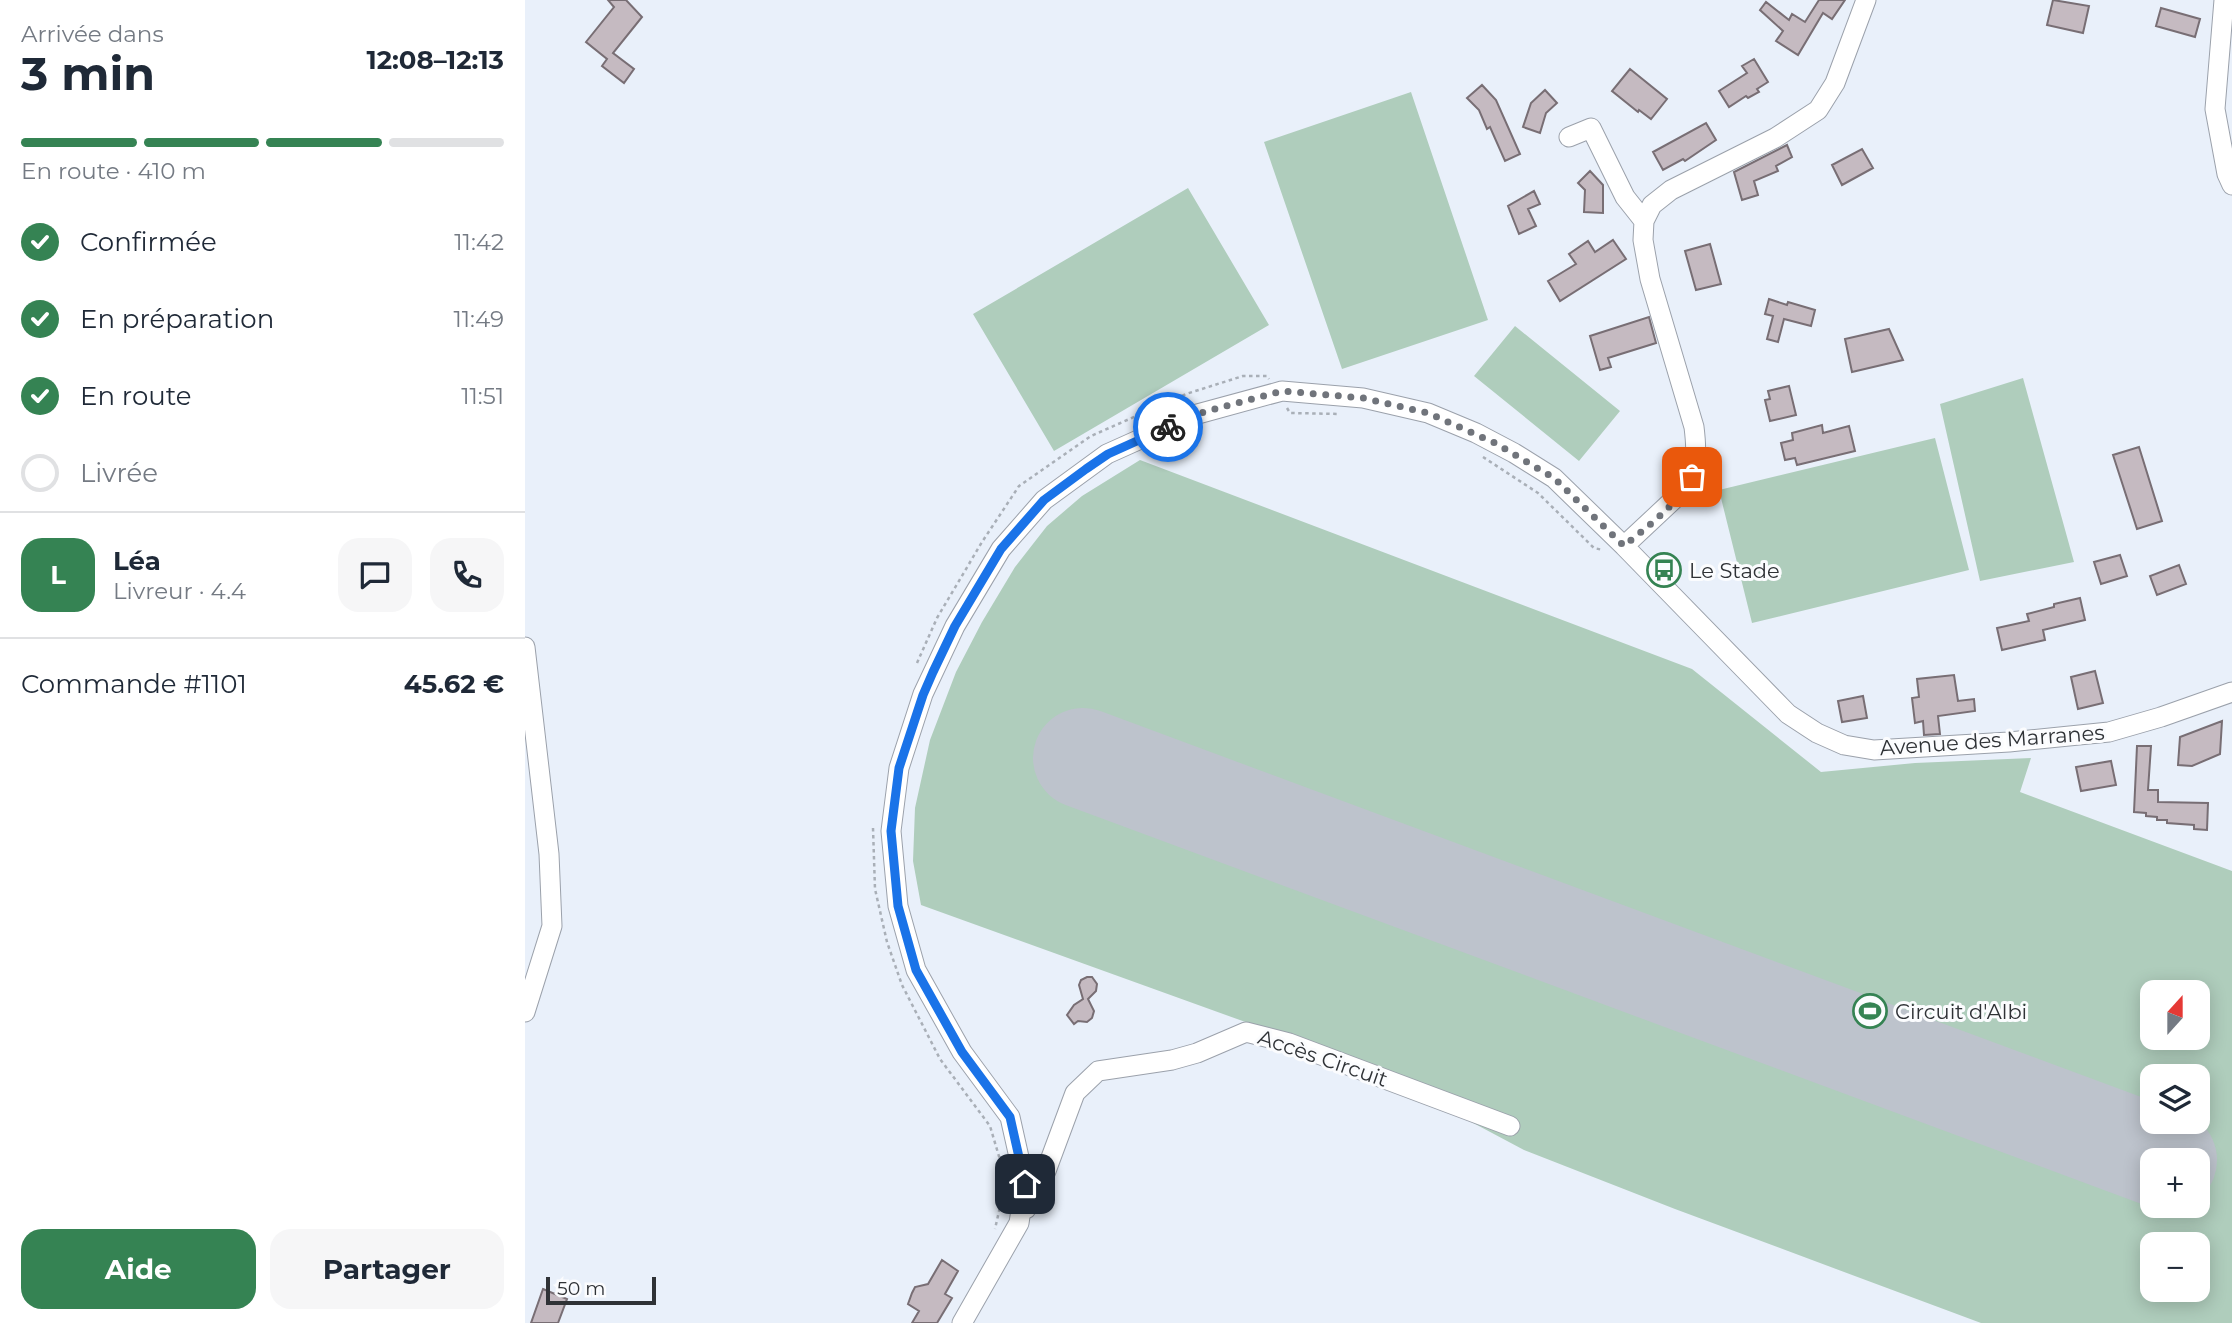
<!DOCTYPE html>
<html lang="fr">
<head>
<meta charset="utf-8">
<style>
	body { margin:0; font-family:Montserrat,sans-serif; background:#f6f6f7; color:#1f2937; height:100vh; display:flex; flex-direction:column; font-size:26px; white-space:nowrap }
	* { box-sizing:border-box; margin:0 }
	p { font-size:23px; color:#747a83 }
	.icon { flex:none; width:38px; height:38px; fill:none; stroke:currentColor; stroke-width:2; stroke-linecap:round; stroke-linejoin:round }
	.map { position:relative; flex:1; overflow:hidden }
	.sheet { display:flex; flex-direction:column; background:#fff; width:525px }
	.sheet>* { flex:none }
	.needle { width:46px; rotate:21deg }
	.tools { position:absolute; left:1615px; top:980px; display:grid; gap:14px }
	.tools a { display:grid; place-items:center; width:70px; height:70px; border-radius:14px; background:#fff; box-shadow:0 4px 18px #0003; font-size:35px }
	.scale { position:absolute; left:21px; bottom:18px; width:110px; box-sizing:border-box; padding-left:7px; border:4px solid #2f3236; border-top:0; font-size:19px; line-height:24px; white-space:nowrap; color:#2f3236; -webkit-text-stroke:5px #fbfcfe; paint-order:stroke }
	.pin { position:absolute; display:grid; place-items:center; width:60px; height:60px; color:#fff; margin:-30px; border-radius:14px; box-shadow:0 4px 10px #0006 }
	.courier { position:absolute; display:grid; place-items:center; width:70px; height:70px; margin:-35px; border:5px solid #1a73e8; border-radius:50%; background:#fff; color:#222; box-shadow:0 2px 9px #0007 }
	.overview em { font-style:normal; font-weight:700 }
	.overview div { display:flex; flex-direction:column-reverse }
	.overview { display:flex; align-items:center; justify-content:space-between; height:119px; padding:0 21px }
	h1 { font-size:46px; font-weight:700; line-height:52px }
	.bar { display:grid; grid-template-columns:repeat(4,1fr); gap:10px 7px; align-content:center; height:84px; padding:0 21px }
	.bar i { height:9px; border-radius:5px; background:#e0e1e3 }
	.bar .on { background:#358353 }
	.bar p { grid-column:span 4 }
	.line { display:flex; align-items:center; gap:18px; padding:0 21px; border-top:2px solid #e0e1e3 }
	.line div { flex:1 }
	.round { display:grid; place-items:center; flex:none; width:74px; height:74px; border-radius:21px; background:#f6f6f7 }
	ol { padding:0 21px; list-style:none }
	li { display:flex; align-items:center; gap:21px; height:77px }
	li p { margin-inline-start:auto }
	li .icon { padding:7px; border-radius:50%; background:#358353; color:#fff; stroke-width:4 }
	li:last-child { color:#747a83 }
	li i { width:38px; height:38px; border:4px solid #e0e1e3; border-radius:50% }
	.button { display:flex; gap:14px; margin-top:auto; padding:14px 21px }
	.button a { flex:1; height:80px; border-radius:21px; background:#358353; color:#fff; font-size:28px; font-weight:700; line-height:80px; text-align:center }
	.button a+a { background:#f6f6f7; color:#1f2937 }
	main { display:flex; flex:1; min-height:0 }
	.map>svg:first-child { display:block }
	.green { fill:#afcdbc; fill-rule:evenodd }
	.lines { fill:none; stroke-linecap:round; stroke-linejoin:round }
	.runway { stroke:#bdc3cc; stroke-width:100 }
	.building { fill:#c5bac1; stroke:#786e74; stroke-width:2 }
	.minor-casing { stroke:#9ba1ab; stroke-width:21 }
	.path { stroke:#a9afb7; stroke-width:2.5; stroke-dasharray:3.5 3.5; stroke-linecap:butt }
	.minor { stroke:#fff; stroke-width:19 }
	.done { stroke:#70747b; stroke-width:7; stroke-dasharray:0 12.6 }
	.route { stroke:#1a73e8; stroke-width:9 }
	.labels { text-anchor:middle; dominant-baseline:central; stroke-width:6; stroke-linejoin:round; paint-order:stroke }
	.poi-label { font-size:21px; fill:#2f3236; stroke:#fbfcfe; text-anchor:start }
	.street-label { font-size:21px; fill:#2f3236; stroke:#fbfcfe }
</style>
</head>
<body>
<main>
<section class="sheet">
<div class="overview"><div><h1>3 min</h1><p>Arrivée dans</p></div><em>12:08–12:13</em></div>
<div class="bar"><i class="on"></i><i class="on"></i><i class="on"></i><i></i><p>En route · 410 m</p></div>
<ol>
<li><svg class="icon" aria-label="check" viewBox="0 0 24 24"><path d="M5 12l5 5 9-10"/></svg>Confirmée<p>11:42</p></li>
<li><svg class="icon" aria-label="check" viewBox="0 0 24 24"><path d="M5 12l5 5 9-10"/></svg>En préparation<p>11:49</p></li>
<li><svg class="icon" aria-label="check" viewBox="0 0 24 24"><path d="M5 12l5 5 9-10"/></svg>En route<p>11:51</p></li>
<li><i></i>Livrée</li>
</ol>
<div class="line" style="height:126px"><b class="round" style="background:#358353;color:#fff">L</b><div><b>Léa</b><p>Livreur · 4.4</p></div><a class="round"><svg class="icon" aria-label="chat" viewBox="0 0 24 24"><path d="M4 5h16v11H9l-5 4z"/></svg></a><a class="round"><svg class="icon" aria-label="phone" viewBox="0 0 24 24"><path d="M5 4h4l2 5-3 2q2 4 5 5l2-3 5 2v4C11 20 4 13 5 4z"/></svg></a></div>
<div class="line" style="height:91px"><div>Commande #1101</div><b>45.62 €</b></div>
<div class="button"><a>Aide</a><a>Partager</a></div>
</section>
<div class="map">
<svg width="1707" height="1323" viewBox="0 0 1707 1323">
	<rect width="100%" height="100%" fill="#e9f0fa"/>
	<path class="green" d="M886 92 963 320 817 369 739 142Z
		M663 188 744 325 529 451 448 314Z
		M990 326 1095 411 1054 461 949 376Z
		M1498 378 1549 562 1455 581 1415 404Z
		M1410 438 1444 570 1227 623 1194 490Z
		M615 460 1167 669 1296 772 1390 763 1506 758 1495 792 1707 871V1323H1456L1150 1209 999 1150 905 1100 773 1041 396 905 388 861 390 808 405 740 431 672 457 622 490 567 522 526 557 496ZM571 725 1094 921 1072 984 546 790ZM1628 992H1673V1038H1628ZM1628 1076H1673V1122H1628ZM1628 1160H1673V1206H1628ZM1628 1244H1673V1290H1628Z"/>
	<g class="lines">
		<path class="runway" d="M558 758 1642 1160"/>
	</g>
	<path class="building" d="M83 0H101L117 17 88 53 109 69 99 83 77 66 82 59 61 42 89 7Z
		M1294 0H1320L1307 19 1298 13 1273 55 1251 41 1258 31 1235 10 1241 2 1264 20 1267 14 1280 22Z
		M1528 0 1564 6 1558 33 1522 25Z
		M1636 8 1675 19 1670 37 1631 26Z
		M1229 59 1243 82 1232 89 1234 92 1223 98 1221 96 1204 107 1194 91 1222 73 1217 66Z
		M1105 69 1142 99 1126 119 1114 110 1113 112 1087 91Z
		M957 85 971 100 995 154 980 161 965 127 962 129 954 110 942 98Z
		M1020 90 1032 103 1021 113 1015 133 998 127 1006 103Z
		M1181 123 1191 140 1160 161 1158 159 1138 170 1128 152Z
		M1262 145 1267 157 1251 166 1253 171 1229 181 1233 195 1217 200 1209 172Z
		M1337 149 1348 168 1317 185 1307 165Z
		M1065 171 1078 185V213L1059 212 1060 190 1053 183Z
		M1009 191 1015 204 1003 209 1011 226 994 234 983 206Z
		M1088 240 1101 259 1035 301 1023 281 1051 264 1044 254 1063 241 1070 252Z
		M1185 244 1196 284 1171 290 1160 251Z
		M1244 299 1262 305 1263 302 1290 310 1286 326 1259 319 1253 342 1242 339 1248 316 1240 314Z
		M1124 317 1131 343 1083 358 1086 367 1075 370 1065 336Z
		M1364 329 1378 360 1327 372 1320 339Z
		M1264 386 1271 415 1245 421 1240 400 1245 399 1243 391Z
		M1297 425 1298 433 1324 426 1330 451 1272 465 1270 458 1260 460 1256 443 1268 440 1267 433Z
		M1614 447 1637 521 1612 529 1588 455Z
		M1595 555 1602 576 1576 584 1569 562Z
		M1654 565 1661 584 1632 595 1625 576Z
		M1555 598 1560 620 1518 630 1520 640 1477 650 1472 628 1504 621 1502 614 1529 607V604Z
		M1570 671 1578 703 1553 709 1546 677Z
		M1429 675 1433 701 1449 699 1450 711 1413 716 1415 734 1399 735 1398 721 1390 723 1387 698 1394 697 1392 679Z
		M1338 696 1342 718 1317 722 1313 701Z
		M1697 721 1695 754 1667 766 1653 765 1655 737Z
		M1612 746H1626L1623 790H1633V802L1683 803 1682 830 1669 829V825L1642 823V820H1632V817L1621 816V813L1609 812Z
		M1586 761 1591 785 1556 791 1551 767Z
		M562 977H567L572 984 571 991 563 999 569 1011 567 1018 562 1022 553 1021 549 1024 542 1015 549 1005 558 999 554 985 556 980Z
		M417 1260 433 1271 420 1294 427 1298 412 1323H387L394 1311 383 1304 387 1293 390 1287 403 1284Z
		M18 1289 42 1299 33 1323H6Z"/>
	<g class="lines">
		<g class="minor-casing">
			<path id="minor" d="M1699 0 1690 109 1702 174 1707 185
				M1044 137 1066 128 1100 197 1119 221
				M1099 546 1161 488C1172 466 1172 451 1169 427L1125 279 1118 240 1119 221 1127 205 1146 190 1250 138 1293 110 1310 83 1341 0
				M0 647 24 854 27 926 0 1012
				M501 1209 521 1171 550 1093 573 1071 647 1060 672 1053 721 1032 764 1043 985 1126
				M437 1323 494 1223 500 1184 485 1117 437 1052 391 970 373 906 366 831 374 768 398 694 430 626 476 549 519 500 582 454 669 415 757 391 838 398 903 413 951 433 989 453 1029 478 1099 546 1263 714 1292 733 1319 745 1349 750 1484 742 1584 732 1636 717 1707 692"/>
		</g>
		<path class="path" d="M762 408 765 413 815 414
			M958 457 1013 493 1069 548 1078 550
			M392 663 412 618 457 542 494 486 566 436 661 394 718 376H742L744 379
			M348 828 350 889 362 942 377 985 415 1059 465 1126 481 1180 470 1229"/>
		<use href="#minor" class="minor"/>
	</g>
	<g class="lines">
		<path class="done" d="M643 427 668 415 757 391 838 398 903 413 970 443 1029 478 1099 546C1123 526 1152 505 1167 477"/>
		<path class="route" d="M500 1184 485 1117 437 1052 391 970 373 906 366 831 374 768 398 695 408 672 430 626 476 549 519 500 561 469 583 454 643 427"/>
	</g>
	<defs>
		<g id="bus-ring" transform="scale(1.75)"><circle r="9.5" fill="#fbfcfe" stroke="#358353" stroke-width="1.5"/><path d="M-5-6H5V4H4V6H2V4H-2V6H-4V4H-5ZM-3.5-4V0h7V-4ZM-3.5 1.2v1.5H-2V1.2ZM2 1.2v1.5H3.5V1.2Z" fill="#358353"/></g>
		<g id="stadium-ring" transform="scale(1.75)"><circle r="9.5" fill="#fbfcfe" stroke="#358353" stroke-width="1.5"/><path d="M0-5a6.5 5 0 1 0 0 10a6.5 5 0 1 0 0-10ZM-3.5-1.8h7v3.6h-7Z" fill="#358353"/></g>
	</defs>
	<g fill-rule="evenodd">
		<use href="#bus-ring" x="1139" y="570"/>
		<use href="#stadium-ring" x="1345" y="1011"/>
	</g>
	<g class="labels">
		<g class="poi-label">
			<text x="1164" y="570">Le Stade</text>
			<text x="1370" y="1011">Circuit d'Albi</text>
		</g>
		<g class="street-label">
			<text transform="translate(1467 740) rotate(-4)">Avenue des Marranes</text>
			<text transform="translate(798 1058) rotate(19)">Accès Circuit</text>
		</g>
	</g>
</svg>
<div class="tools">
<a><svg class="needle" viewBox="-14 -14 28 28"><path d="M0-13l5 13h-10z" fill="#e53935"/><path d="M0 13l5-13h-10z" fill="#747a83"/></svg></a>
<a><svg class="icon" aria-label="layers" viewBox="0 0 24 24"><path d="M12 4l9 5-9 5-9-5zM3 14l9 5 9-5"/></svg></a>
<a>+</a>
<a>−</a>
</div>
<div class="scale">50 m</div>
<div class="pin" style="left:1167px;top:477px;background:#ea580c"><svg class="icon" aria-label="bag" viewBox="0 0 24 24"><path d="M5 8h14l-1 12H6zM9 8a3 3 0 0 1 6 0"/></svg></div>
<div class="pin" style="left:500px;top:1184px;background:#1f2937"><svg class="icon" aria-label="home" viewBox="0 0 24 24"><path d="M3 11l9-7 9 7M6 9v11h12V9"/></svg></div>
<div class="courier" style="left:643px;top:427px"><svg class="icon" aria-label="bike" viewBox="0 0 24 24"><circle cx="6" cy="16" r="4"/><circle cx="18" cy="16" r="4"/><path d="M6 16l4-8h5l3 8M10 8l3 8H6M13 5h3"/></svg></div>
</div>
</main>
</body>
</html>
